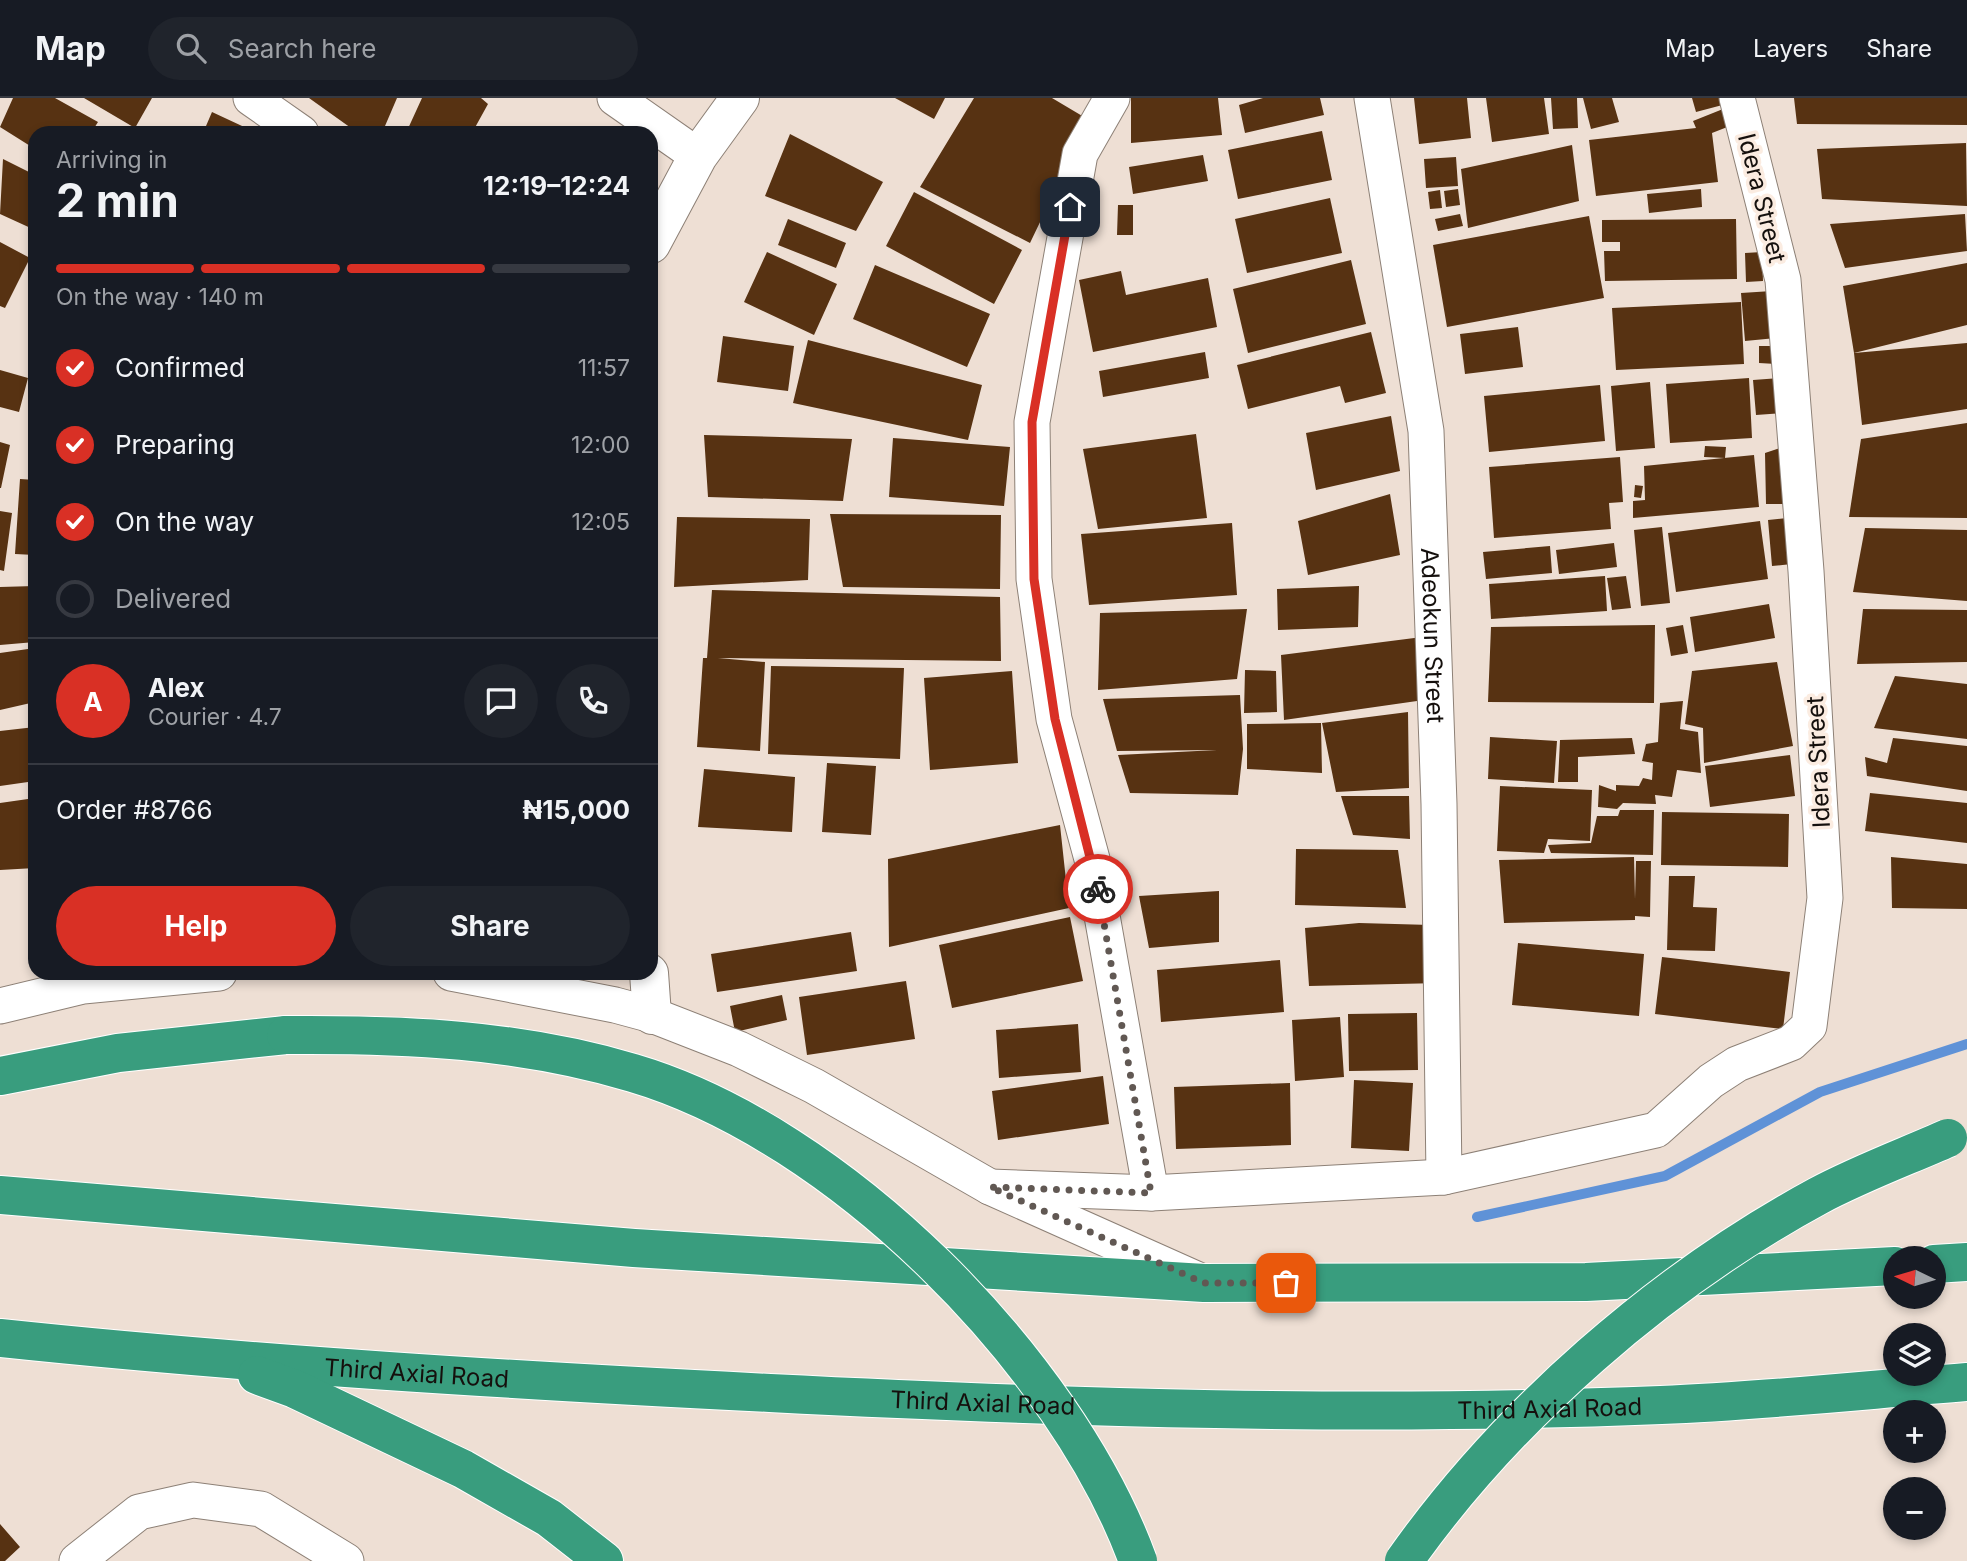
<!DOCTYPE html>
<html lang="en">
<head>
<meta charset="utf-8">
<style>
	body { margin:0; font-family:Inter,sans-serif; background:#20242c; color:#f1f3f6; height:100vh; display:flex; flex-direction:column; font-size:26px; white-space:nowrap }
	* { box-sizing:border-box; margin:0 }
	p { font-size:23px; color:#9ea1a6 }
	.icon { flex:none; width:38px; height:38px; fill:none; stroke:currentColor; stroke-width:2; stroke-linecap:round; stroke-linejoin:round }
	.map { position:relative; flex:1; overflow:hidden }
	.sheet { position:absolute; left:28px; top:28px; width:630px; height:854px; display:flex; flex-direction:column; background:#171b24; border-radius:21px; box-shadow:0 4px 10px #0003 }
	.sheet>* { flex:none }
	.needle { width:46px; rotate:275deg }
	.buttons { position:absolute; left:1883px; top:1148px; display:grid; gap:14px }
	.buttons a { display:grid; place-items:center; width:63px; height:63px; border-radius:50%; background:#171b24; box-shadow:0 4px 10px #0003; font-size:35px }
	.pin { position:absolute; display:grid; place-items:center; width:60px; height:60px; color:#fff; margin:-30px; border-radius:14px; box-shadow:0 4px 10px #0006 }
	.courier { position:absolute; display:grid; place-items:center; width:70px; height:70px; margin:-35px; border:5px solid #d93025; border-radius:50%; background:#fff; color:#222; box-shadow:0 2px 9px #0007 }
	.head em { font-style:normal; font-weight:700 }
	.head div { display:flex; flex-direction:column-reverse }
	.head { display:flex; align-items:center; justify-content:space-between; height:119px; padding:0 28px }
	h1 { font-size:46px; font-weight:700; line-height:52px }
	.bar { display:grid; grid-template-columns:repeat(4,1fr); gap:10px 7px; align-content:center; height:84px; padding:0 28px }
	.bar i { height:9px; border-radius:5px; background:#363941 }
	.bar .current { background:#d93025 }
	.bar p { grid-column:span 4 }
	.line { display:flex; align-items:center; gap:18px; padding:0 28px; border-top:2px solid #363941 }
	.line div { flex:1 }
	.round { display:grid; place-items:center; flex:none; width:74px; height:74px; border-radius:37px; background:#20242c }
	ol { padding:0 28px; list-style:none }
	li { display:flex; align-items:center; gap:21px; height:77px }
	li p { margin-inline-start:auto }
	li .icon { padding:7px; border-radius:50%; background:#d93025; color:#fff; stroke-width:4 }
	li:last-child { color:#9ea1a6 }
	li i { width:38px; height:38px; border:4px solid #363941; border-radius:50% }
	.action { display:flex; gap:14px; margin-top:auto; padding:14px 28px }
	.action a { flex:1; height:80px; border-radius:42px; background:#d93025; color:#fff; font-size:28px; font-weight:700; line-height:80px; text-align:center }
	.action a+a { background:#20242c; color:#f1f3f6 }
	header { display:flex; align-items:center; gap:42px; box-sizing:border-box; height:98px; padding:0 35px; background:#171b24; border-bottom:2px solid #363941 }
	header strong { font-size:33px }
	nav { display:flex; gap:38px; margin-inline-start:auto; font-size:24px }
	.search { width:490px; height:63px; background:#20242c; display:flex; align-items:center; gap:18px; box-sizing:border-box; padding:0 24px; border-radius:38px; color:#9ea1a6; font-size:26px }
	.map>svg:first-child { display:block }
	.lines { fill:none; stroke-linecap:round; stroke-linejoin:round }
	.stream { stroke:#5f92d7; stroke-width:10 }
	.building { fill:#573212 }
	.minor-casing { stroke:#8d8076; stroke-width:37 }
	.tertiary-casing { stroke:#8d8076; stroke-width:40 }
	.motorway-casing { stroke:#fff; stroke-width:40 }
	.minor { stroke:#fff; stroke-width:35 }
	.tertiary { stroke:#fff; stroke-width:38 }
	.motorway { stroke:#399d7e; stroke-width:38 }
	.motorway-bridge-casing { stroke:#fff; stroke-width:40; stroke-linecap:butt }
	.motorway-bridge { stroke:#399d7e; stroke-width:38 }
	.done { stroke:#615853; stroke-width:7; stroke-dasharray:0 12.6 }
	.route { stroke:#d93025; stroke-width:9 }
	.labels { text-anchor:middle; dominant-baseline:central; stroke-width:7; stroke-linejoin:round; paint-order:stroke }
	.street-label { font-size:24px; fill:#15100d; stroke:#fbece1 }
</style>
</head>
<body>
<header>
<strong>Map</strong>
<div class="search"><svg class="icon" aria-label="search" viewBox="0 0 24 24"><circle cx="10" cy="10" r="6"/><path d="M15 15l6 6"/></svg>Search here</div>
<nav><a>Map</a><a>Layers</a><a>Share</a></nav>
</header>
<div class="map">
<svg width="1967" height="1463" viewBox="0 0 1967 1463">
	<rect width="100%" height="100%" fill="#eedfd4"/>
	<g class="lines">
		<path class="stream" d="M1477 1119 1665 1078 1820 994 1967 946"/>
	</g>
	<path class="building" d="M13 0H55L98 24 91 35H35V51L0 29Z
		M84 0H152L135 30Z
		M309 0H397L382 35H358Z
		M422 0H481L488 6 472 35H406Z
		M895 0H945L934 21Z
		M974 0H1052L1089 22 1030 145 920 89Z
		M1131 0H1218L1222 37 1131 45Z
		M1263 0H1320L1324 17 1245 35 1239 7Z
		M1414 0H1467L1471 40 1419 46Z
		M1486 0H1544L1549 36 1492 44Z
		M1551 0H1577L1578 30 1553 31Z
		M1583 0H1612L1619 24 1591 31Z
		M1692 0H1729L1730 5 1696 14Z
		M1794 0H1967V27L1797 26Z
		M1728 9 1735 26 1712 35 1718 84 1596 98 1589 42 1696 30 1693 23Z
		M212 14 257 35H203Z
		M1322 33 1332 82 1238 101 1228 52Z
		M790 36 883 84 856 133 765 98Z
		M1966 45 1967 108 1822 101 1817 51Z
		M1572 47 1579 103 1468 130 1461 71Z
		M1203 57 1208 83 1133 96 1129 69Z
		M1456 59 1458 88 1426 90 1424 61Z
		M3 61 35 77V132L0 116Z
		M1458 91 1460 107 1446 109 1444 93Z
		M1701 91 1702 109 1649 115 1647 96Z
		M1440 92 1442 110 1430 111 1428 94Z
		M914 94 1022 152 994 206 886 148Z
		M1330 100 1342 155 1247 175 1235 121Z
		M1118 107H1133V137H1117Z
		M1460 116 1463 128 1438 133 1435 121Z
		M1965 116 1967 153 1845 170 1830 126Z
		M1589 118 1604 200 1447 229 1433 147Z
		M788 121 846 145 836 170 778 147Z
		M1736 121 1737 181 1605 183 1604 153H1620V144H1602V122Z
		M0 144 30 160 5 210 0 208Z
		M767 154 837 186 814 237 744 204Z
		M1762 154 1763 183 1746 184 1745 155Z
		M1351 162 1366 226 1248 255 1233 191Z
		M1967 165V227L1854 255 1843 188Z
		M875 167 990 216 967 269 853 221Z
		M1121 173 1126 197 1208 180 1217 229 1093 254 1079 182Z
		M1772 193 1776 240 1745 243 1741 195Z
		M1741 204 1744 266 1616 272 1612 210Z
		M1518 229 1523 269 1465 276 1460 236Z
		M1371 234 1386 295 1345 305 1340 288 1248 311 1237 267Z
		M723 238 794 248 788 293 717 284Z
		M808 242 982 287 968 342 793 305Z
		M1967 245V311L1862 327 1854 255Z
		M1759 248H1776V266L1759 265Z
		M1205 254 1209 280 1103 299 1099 273Z
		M0 272 28 280 19 314 0 309Z
		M1749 280 1752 340 1670 345 1666 286Z
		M1781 280 1785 315 1756 317 1753 282Z
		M1650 284 1655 350 1616 353 1611 288Z
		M1600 287 1605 343 1489 354 1484 298Z
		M1391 318 1400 373 1316 392 1306 335Z
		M1967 325V420L1849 419 1861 341Z
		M1196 336 1207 420 1098 431 1083 351Z
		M704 337 852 341 843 403 708 399Z
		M893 340 1010 349 1004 408 889 399Z
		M0 344 10 347 1 390H0Z
		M1705 348 1726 349 1725 360 1704 359Z
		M1783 349 1785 406H1766L1765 355Z
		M1754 357 1759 409 1633 420V403L1645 402 1644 368Z
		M1620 359 1623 404 1609 405 1611 431 1494 440 1489 369Z
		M20 381 35 382V457L15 456Z
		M1635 387 1643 388 1641 400 1634 399Z
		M1390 396 1400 457 1308 477 1298 423Z
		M0 413 12 415 4 473 0 472Z
		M830 416 1001 417 1000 491 843 489Z
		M677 419 810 421 808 482 674 489Z
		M1796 419 1801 465 1772 468 1768 422Z
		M1760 423 1768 481 1676 494 1668 435Z
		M1232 425 1237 497 1089 507 1081 436Z
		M1662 429 1670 505 1641 508 1634 432Z
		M1865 430 1967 432V503L1853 494Z
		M1614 445 1617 469 1559 476 1556 452Z
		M1550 448 1552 475 1486 481 1483 454Z
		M1605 478 1607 513 1491 521 1489 486Z
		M1626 478 1631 510 1612 512 1607 480Z
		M35 488V544L0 547V489Z
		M1359 488 1358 529 1278 532 1277 491Z
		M712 492 1000 499 1001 563 718 560 765 564 760 653 697 649 703 560H707Z
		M1769 506 1775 540 1695 554 1690 519Z
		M1247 511 1237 581 1098 592 1100 515Z
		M1863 511 1967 512V564L1857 566Z
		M1655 527 1654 605 1488 604 1491 529Z
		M1683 527 1688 555 1671 558 1666 530Z
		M1430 538 1431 601 1284 622 1281 557Z
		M35 550V604L0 612V555Z
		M1777 564 1793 648 1704 665 1703 630 1685 626 1692 573Z
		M771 568 904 570 900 661 768 656Z
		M1245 572 1276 573 1277 614 1244 615Z
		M1012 573 1018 665 930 672 924 580Z
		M1895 578 1967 586V641L1874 630Z
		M1240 597 1243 651 1238 697 1130 695 1118 657 1217 652 1117 653 1103 601Z
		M1683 603 1680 631 1698 634 1701 675 1677 672 1672 699 1655 697 1656 706 1623 705 1617 711 1598 709 1599 687 1616 693V687L1639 688 1643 680 1652 682 1653 665 1642 663 1646 646 1658 644 1660 605Z
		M1408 614 1409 690 1336 694 1322 625Z
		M1321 625 1322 675 1247 671V626Z
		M35 629V683L0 688V633Z
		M1490 639 1557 643 1554 685 1488 681Z
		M1632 640 1635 656 1578 659V684H1558L1560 642Z
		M1893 640 1967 648V693L1867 678 1865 659 1887 665Z
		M1790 657 1795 698 1710 709 1705 668Z
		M827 665 876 668 871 737 822 734Z
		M704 671 795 679 792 734 698 729Z
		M1500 688 1592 692 1590 743 1548 741 1544 755 1497 753Z
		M1870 695 1967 705V745L1865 733Z
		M1341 698H1409L1410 741 1353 737Z
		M35 700V770L0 772V705Z
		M1620 712H1654L1653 757 1551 755 1548 747 1591 745 1597 718H1618Z
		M1662 714 1789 716 1788 769 1661 767Z
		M1060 727 1069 810 889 849 888 761Z
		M1296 751 1398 752 1406 810 1295 807Z
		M1634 759 1635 801 1636 763H1651L1650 819 1635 818V822L1504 825 1499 762Z
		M1891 759 1967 766V811L1892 810Z
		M1669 778H1695L1693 809 1717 810 1715 853 1667 852Z
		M1219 793V844L1149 850 1139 798Z
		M1070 819 1083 883 952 910 939 847Z
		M1359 825 1431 827 1441 885 1309 888 1305 830Z
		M851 834 857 873 717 894 711 856Z
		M1518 845 1644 856 1639 918 1512 907Z
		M1662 859 1790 874 1783 931 1655 916Z
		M1280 862 1284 914 1161 924 1157 872Z
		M906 883 915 941 807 957 799 899Z
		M782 897 787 922 735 934 730 908Z
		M1417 915 1418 972 1349 973 1348 916Z
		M1340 919 1344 979 1295 983 1292 922Z
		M1078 926 1081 974 999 980 996 932Z
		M1103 978 1109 1026 998 1042 992 993Z
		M1354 982 1413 985 1409 1053 1351 1050Z
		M1290 985 1291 1047 1176 1051 1174 989Z
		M0 1426 20 1449 5 1463H0Z"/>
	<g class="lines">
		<g class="minor-casing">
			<g id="minor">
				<path d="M251 0 301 35"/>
				<path d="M615 0 698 58"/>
				<path d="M1112 0 1080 56 1032 324 1034 481 1054 621 1092 761 1151 1095"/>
				<path id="s1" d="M1372 0 1426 333 1439 706 1444 1079"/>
				<path d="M451 875 615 907 652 917 739 951 814 988 990 1089 1198 1182"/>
				<path d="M0 908 83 888 219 875"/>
				<path d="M990 1089 1151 1095 1444 1079 1656 1032 1711 983 1737 966 1791 945 1809 928 1825 800 1806 473 1783 182 1737 0"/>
				<path d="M77 1463 139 1414 193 1402 261 1411 346 1463"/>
			</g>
		</g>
		<g class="tertiary-casing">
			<path id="tertiary" d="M651 146 698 58 740 0
				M649 875 652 917"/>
		</g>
		<g class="motorway-casing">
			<g id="motorway">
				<path d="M0 978 118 955 286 937"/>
				<path d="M0 1097 634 1150 1204 1185 1586 1184 1895 1168"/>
				<path d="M1934 1166 1967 1164"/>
				<path id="s2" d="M0 1240C256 1267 513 1282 770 1295 1067 1310 1364 1319 1661 1307 1763 1303 1865 1292 1967 1284"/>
				<path d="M257 1277 295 1291 463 1371 549 1420 604 1463"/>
			</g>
		</g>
		<use href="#minor" class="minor"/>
		<use href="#tertiary" class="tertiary"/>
		<use href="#motorway" class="motorway"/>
		<g class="motorway-bridge-casing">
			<path id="motorway-bridge" d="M286 937C403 936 520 941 633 975 839 1036 1065 1263 1138 1463
				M1404 1463C1507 1317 1661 1183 1818 1098 1859 1076 1905 1059 1948 1040"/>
		</g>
		<use href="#motorway-bridge" class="motorway-bridge"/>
	</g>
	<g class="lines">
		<path class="done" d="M1098 791 1151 1095 990 1089 1204 1185H1286"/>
		<path class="route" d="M1070 109 1032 324 1034 481 1055 621 1098 791"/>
	</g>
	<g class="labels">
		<g class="street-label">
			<text transform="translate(1762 100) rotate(76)">Idera Street</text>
			<text stroke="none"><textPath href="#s1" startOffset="542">Adeokun Street</textPath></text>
			<text transform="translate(1818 664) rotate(-93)">Idera Street</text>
			<text stroke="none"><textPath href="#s2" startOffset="418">Third Axial Road</textPath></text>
			<text stroke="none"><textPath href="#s2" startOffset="985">Third Axial Road</textPath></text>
			<text stroke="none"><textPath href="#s2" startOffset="1552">Third Axial Road</textPath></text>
		</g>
	</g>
</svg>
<div class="buttons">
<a><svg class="needle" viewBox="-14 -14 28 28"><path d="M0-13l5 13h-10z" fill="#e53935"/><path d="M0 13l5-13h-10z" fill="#9ea1a6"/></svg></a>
<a><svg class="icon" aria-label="layers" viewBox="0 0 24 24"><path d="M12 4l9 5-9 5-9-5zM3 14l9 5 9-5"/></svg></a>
<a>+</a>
<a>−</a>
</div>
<div class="pin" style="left:1286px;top:1185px;background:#ea580c"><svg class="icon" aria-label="bag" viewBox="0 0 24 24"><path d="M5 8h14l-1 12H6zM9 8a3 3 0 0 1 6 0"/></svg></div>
<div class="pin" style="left:1070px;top:109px;background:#1f2937"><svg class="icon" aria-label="home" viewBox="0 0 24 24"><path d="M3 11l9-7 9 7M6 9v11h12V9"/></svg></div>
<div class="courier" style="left:1098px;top:791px"><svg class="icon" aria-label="bike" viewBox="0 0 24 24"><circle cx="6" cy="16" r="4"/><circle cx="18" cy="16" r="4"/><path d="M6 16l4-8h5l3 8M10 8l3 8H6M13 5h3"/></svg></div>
<section class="sheet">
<div class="head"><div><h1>2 min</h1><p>Arriving in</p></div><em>12:19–12:24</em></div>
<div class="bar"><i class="current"></i><i class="current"></i><i class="current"></i><i></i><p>On the way · 140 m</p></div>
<ol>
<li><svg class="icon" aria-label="check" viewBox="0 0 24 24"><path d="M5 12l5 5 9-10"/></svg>Confirmed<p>11:57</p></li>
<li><svg class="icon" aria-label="check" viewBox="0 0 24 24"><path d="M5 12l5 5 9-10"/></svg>Preparing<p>12:00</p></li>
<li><svg class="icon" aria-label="check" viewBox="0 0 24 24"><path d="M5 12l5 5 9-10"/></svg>On the way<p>12:05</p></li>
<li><i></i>Delivered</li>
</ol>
<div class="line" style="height:126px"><b class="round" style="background:#d93025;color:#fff">A</b><div><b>Alex</b><p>Courier · 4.7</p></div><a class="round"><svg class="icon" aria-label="chat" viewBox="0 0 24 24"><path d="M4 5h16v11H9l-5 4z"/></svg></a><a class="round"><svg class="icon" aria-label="phone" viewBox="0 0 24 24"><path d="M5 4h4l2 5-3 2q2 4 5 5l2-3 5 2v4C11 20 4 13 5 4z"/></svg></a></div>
<div class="line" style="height:91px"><div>Order #8766</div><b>₦15,000</b></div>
<div class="action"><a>Help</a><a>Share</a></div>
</section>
</div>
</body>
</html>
